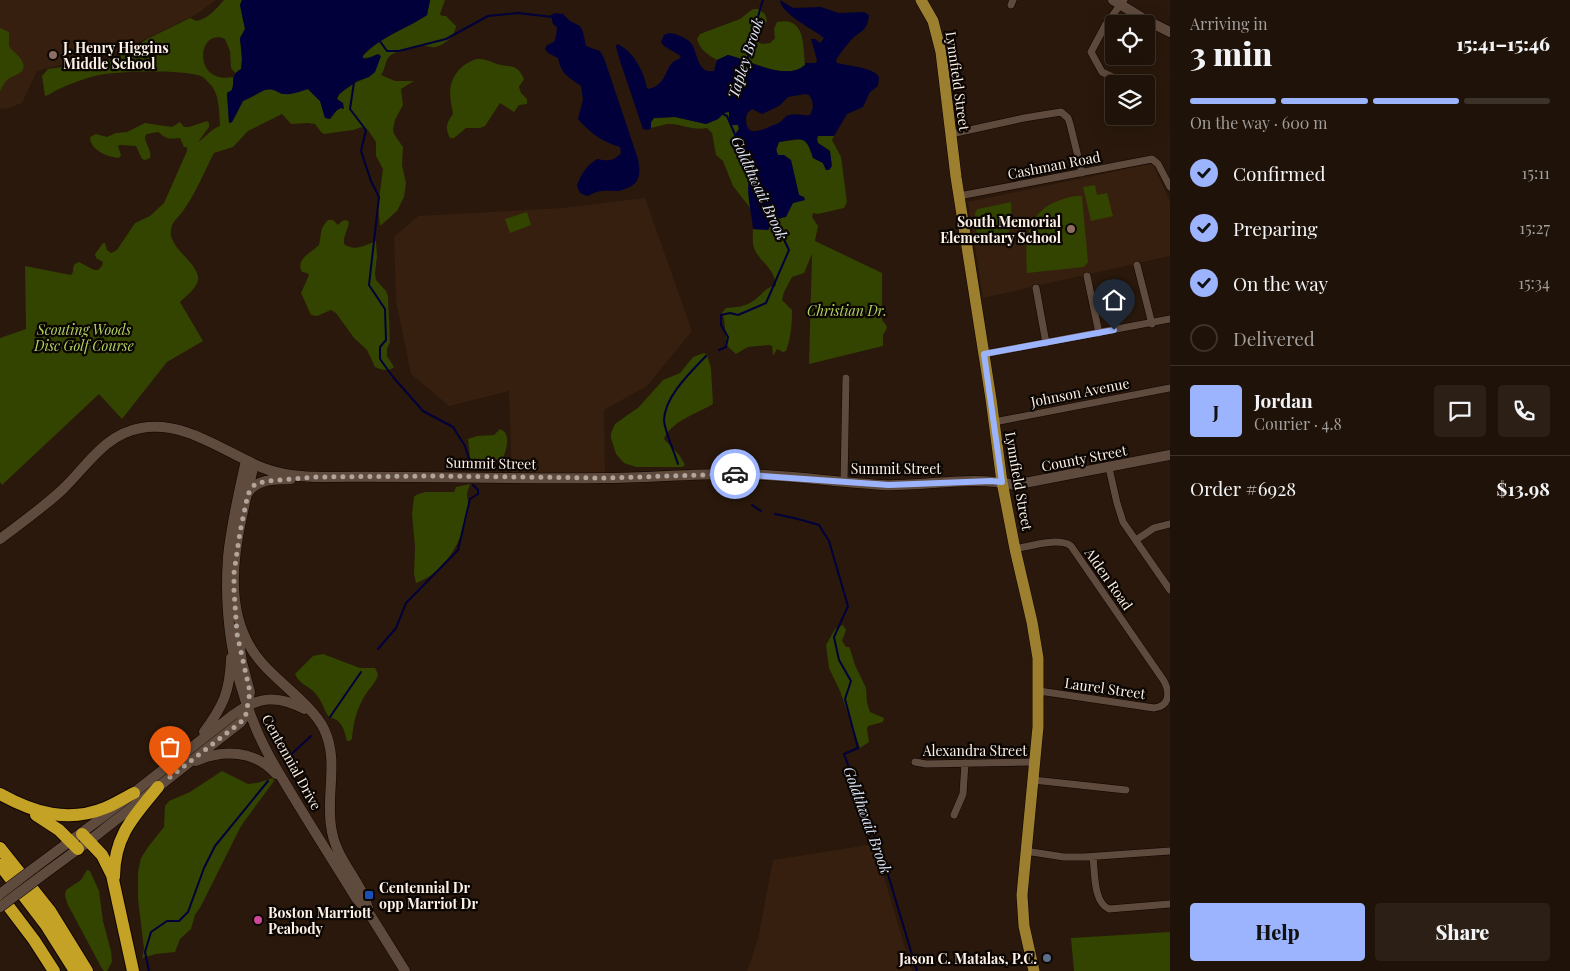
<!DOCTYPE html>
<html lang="en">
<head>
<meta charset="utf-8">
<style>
	body { margin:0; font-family:"Playfair Display",serif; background:#2c2016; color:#f1f3f6; height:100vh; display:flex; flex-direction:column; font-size:19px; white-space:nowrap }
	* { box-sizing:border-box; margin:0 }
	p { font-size:16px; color:#a19e9c }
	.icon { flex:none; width:28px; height:28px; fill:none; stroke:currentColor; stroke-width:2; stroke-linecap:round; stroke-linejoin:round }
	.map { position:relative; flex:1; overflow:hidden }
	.panel { display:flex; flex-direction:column; background:#1f1208; width:400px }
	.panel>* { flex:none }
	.tools { position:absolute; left:1105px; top:15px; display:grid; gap:10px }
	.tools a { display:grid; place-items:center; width:50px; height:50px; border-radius:5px; background:#1f1208; box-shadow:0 5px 20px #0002,0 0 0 1px #3c3229; font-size:25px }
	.pin { position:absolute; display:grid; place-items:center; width:42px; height:42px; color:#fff; margin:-51px -21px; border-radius:50% 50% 50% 0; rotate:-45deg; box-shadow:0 0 5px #0007 }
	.pin .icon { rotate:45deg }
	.courier { position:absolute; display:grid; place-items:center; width:50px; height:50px; margin:-25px; border:4px solid #9cb4fd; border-radius:50%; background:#fff; color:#222; box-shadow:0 1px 6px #0007 }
	.summary em { font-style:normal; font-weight:800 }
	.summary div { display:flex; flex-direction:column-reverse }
	.summary { display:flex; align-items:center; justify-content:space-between; height:85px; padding:0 20px }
	h1 { font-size:32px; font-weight:800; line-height:38px }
	.bar { display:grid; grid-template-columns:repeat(4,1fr); gap:8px 5px; align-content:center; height:60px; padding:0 20px }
	.bar i { height:6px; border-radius:4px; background:#3c3229 }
	.bar .current { background:#9cb4fd }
	.bar p { grid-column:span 4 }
	.line { display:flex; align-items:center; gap:12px; padding:0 20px; border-top:1px solid #3c3229 }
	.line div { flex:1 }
	.round { display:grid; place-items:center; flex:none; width:52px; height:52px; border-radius:5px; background:#2c2016 }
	ol { padding:0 20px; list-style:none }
	li { display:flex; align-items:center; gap:15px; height:55px }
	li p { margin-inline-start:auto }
	li .icon { padding:5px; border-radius:50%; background:#9cb4fd; color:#111; stroke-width:4 }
	li:last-child { color:#a19e9c }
	li i { width:28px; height:28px; border:2px solid #3c3229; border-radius:50% }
	.cta { display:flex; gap:10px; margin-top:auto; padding:10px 20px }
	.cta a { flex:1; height:58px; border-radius:5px; background:#9cb4fd; color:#111; font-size:20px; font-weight:800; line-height:58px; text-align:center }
	.cta a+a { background:#2c2016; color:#f1f3f6 }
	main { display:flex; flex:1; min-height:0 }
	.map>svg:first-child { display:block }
	.built { fill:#361f0e }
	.green { fill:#334300 }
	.water { fill:#01003b; fill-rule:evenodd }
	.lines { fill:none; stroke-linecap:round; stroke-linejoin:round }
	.stream { stroke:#01003b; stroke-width:2 }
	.street-casing { stroke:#110400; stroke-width:8 }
	.secondary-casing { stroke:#110400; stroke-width:11 }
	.primary-casing { stroke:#110400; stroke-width:12 }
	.highway-casing { stroke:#110400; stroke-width:14 }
	.street { stroke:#5f4b3d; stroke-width:7 }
	.secondary { stroke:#5f4b3d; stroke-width:10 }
	.primary { stroke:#9c7f2f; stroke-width:11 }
	.highway { stroke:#c4a226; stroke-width:12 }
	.secondary-bridge-casing { stroke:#110400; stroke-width:11; stroke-linecap:butt }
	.secondary-bridge { stroke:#5f4b3d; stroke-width:10 }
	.done { stroke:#b2a49a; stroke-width:5; stroke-dasharray:0 9 }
	.route { stroke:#9cb4fd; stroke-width:6 }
	.education-dot { fill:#8d6e63; stroke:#0c0602; stroke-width:2 }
	.transit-dot { fill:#1a4fb4; stroke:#0c0602; stroke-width:2 }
	.hotel-dot { fill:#d1479c; stroke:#0c0602; stroke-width:2 }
	.service-dot { fill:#5c6f8a; stroke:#0c0602; stroke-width:2 }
	.labels { text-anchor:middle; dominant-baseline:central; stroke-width:4.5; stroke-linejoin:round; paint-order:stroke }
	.poi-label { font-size:14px; font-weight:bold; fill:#fcf0e7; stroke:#0c0602; text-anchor:start }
	.street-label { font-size:14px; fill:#fcf0e7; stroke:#0c0602 }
	.park-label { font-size:14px; font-style:italic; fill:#b2d361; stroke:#0c0602 }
	.water-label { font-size:15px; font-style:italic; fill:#dbe5f9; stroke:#0c0602 }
</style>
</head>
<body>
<main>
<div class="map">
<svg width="1170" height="971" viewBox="0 0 1170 971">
	<rect width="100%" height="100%" fill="#29180b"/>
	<path class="built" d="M0 0H216L197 14 143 40 123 52 88 58 37 71 22 103 9 108 0 109Z
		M1150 164 1154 166 1170 201V256L983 298 968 202Z
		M645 198 692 331 647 386 604 410 605 474 512 475 509 391 449 406 411 374 396 301 394 237 418 216 562 208Z
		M874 844 912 971H747L758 939 773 860Z"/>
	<path class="green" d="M224 0H242L240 5 245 29 240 38 242 59 241 69 235 73 231 68 230 51 225 39C197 27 192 85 233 77L234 84 232 90 227 93 229 123 232 122 243 101 254 96 264 90 273 89 282 94H290L308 89 320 101 325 117 341 108 344 109 337 99C341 89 358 81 369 77L372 57 363 58V56C382 36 404 30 427 15L430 0H445L440 14 442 16H446L456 26C455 36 445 45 435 47 430 48 425 45 420 45 417 45 393 53 391 55 385 59 386 68 381 75L395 81H414L401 89 403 105 395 120 393 129 394 134 403 147 402 165 406 183 404 197 397 211 380 226 378 206 383 169 376 156V142L368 130 362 127 353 130 324 134 321 132 315 124 308 123 291 124 282 114 248 131 233 147 214 153C204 172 196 193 183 211 178 218 172 221 171 230 167 249 208 268 196 285 192 292 185 297 180 302L203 341 167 362 122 419 99 394 2 485 0 482V338L26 329 25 266 71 275 73 272C73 267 73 264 79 262L94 270H98L102 266 103 262 96 258 95 254 103 243H105L107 250 111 253 117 250 135 223 150 216 164 203 187 151V147H184L180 138C168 139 168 140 158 132L147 134 145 136C145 145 152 149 150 158L145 160 142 159 136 146 120 145 118 146 121 155 119 158C107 157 90 150 90 137L96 134 107 137 116 133 127 132 145 123 172 127 180 122 184 127H189L207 121 209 123V127L198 142C206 137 211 129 220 126 219 113 220 96 211 85 209 83 205 79 203 77 186 69 114 71 95 76 83 79 70 84 59 89 54 91 50 95 45 96L42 76 48 69 76 65H95L127 53 147 39 190 18 197 21C209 18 216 9 224 0Z
		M753 9H758L765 14 767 21 757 35 756 41 762 44 770 43 775 38 774 29 777 22C806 16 803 46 805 65 786 82 750 60 728 55L717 60C708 55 700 50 697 39L700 34 740 19Z
		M0 28 9 32V46C12 51 20 56 22 61 29 74 12 75 7 80 4 83 2 88 0 91Z
		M477 59C485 59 490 61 497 64 511 68 517 63 524 79L519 87 521 93 527 99V104L519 105 514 112 500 103 485 126 480 128H466L454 138H450C445 128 446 124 453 114 453 110 451 107 451 102 447 82 457 65 477 59Z
		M729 111V122L732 125H738L739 129 734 136 737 146C757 155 753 163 749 180 747 188 750 200 751 209L733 186 723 161 716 155 712 133 707 128C692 131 681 123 667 124 662 125 656 127 651 128V122L654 118 675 117 706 124 718 119 724 113Z
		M818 136H834L832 140 841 157 847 202 844 208 818 214 813 213 812 217 818 226 815 241 882 273V320L886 325 887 328 883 335V346L809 364 812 254 804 273 792 277 784 292 782 300 792 310C792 324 791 338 786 351L783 352 777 349 773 356 772 346 769 345 748 347 736 354 727 346 724 319 722 313 726 308C736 307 745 307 753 301 761 296 766 286 776 286 774 266 760 263 754 248 752 242 753 235 753 229L768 230 774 218 781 219 793 203 804 200 799 195 791 160 778 155C776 150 776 147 779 142L803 139 807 142 813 158 823 163 826 170 830 151 818 143 817 139Z
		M1095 185 1097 195 1107 193 1113 216 1091 221 1083 187Z
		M1075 196H1082L1088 262 1084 267 1027 273C1024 231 1029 205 1075 196Z
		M1011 202C1013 232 1012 244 977 241L975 212 978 209Z
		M527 212 531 225 510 233 505 219Z
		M328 220H333L338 225 342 221 346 220 349 222C348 230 343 236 344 244 354 252 366 245 376 241L377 256 375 273 376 280 386 291 388 296 390 342 387 349V356L394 367C388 372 382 370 375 367L367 350 354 338 336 313 331 310 317 316 311 315 301 293 309 275 307 273 302 272C295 259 311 253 319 245 322 234 319 229 328 220Z
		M704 353 707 355 711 368 713 404C698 413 670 422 664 439L680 456 685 465 682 467H636L624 463 616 454 611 438V433L615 424 639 407 663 380 680 373 693 357Z
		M500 429C513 434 505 452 502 462L471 465 468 439 477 436 494 435Z
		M470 484C469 487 467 492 467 495 467 499 469 502 469 507 464 538 447 572 416 583L414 574 415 547 412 514 414 497 416 495 425 492H454L456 487Z
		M843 625 846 630 842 641 846 647H849L850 649 855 665 866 688 867 703 870 712 884 718 883 722 868 726 867 729 869 742 860 748 840 691 829 668 826 645 835 629Z
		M323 654 360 668H375L378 674C377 682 370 687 366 694 357 707 353 724 352 739L349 741H347C344 729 342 720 329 717 323 709 322 700 315 693 309 686 299 684 295 674L313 656Z
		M222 771 248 784 257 783 273 778 274 781 241 826 201 906 195 915 191 929 180 939 175 952 156 954 142 958 144 949 138 899V872L141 858 148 847 164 827 165 806 169 801 190 792Z
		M87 870 90 871 99 891 103 921 111 951 112 962 107 971H104L101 967 68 905 65 896 66 890 81 880Z
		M1170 932V971H1074L1071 938Z"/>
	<path class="water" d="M242 0H430L427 15C404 30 382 36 363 55V58L366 59 378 54 381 56 375 72 369 77 357 81 339 94 337 99 343 103 344 109 341 108 337 110 330 119 325 118 320 101 308 89C301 91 292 95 284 94 277 93 273 87 265 90 259 92 250 98 243 101L232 122 229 123 227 93 232 90C235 80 230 76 241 69L242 59 240 38 245 29 240 5Z
		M780 0 793 8 821 7 839 13 864 12 869 15C868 31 860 31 851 40 846 46 840 53 836 60L837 63C846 66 876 67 879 78 879 80 878 83 878 86L870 92 863 107 847 114 834 136H818L817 139 818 143 830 151 832 166 829 170H826L823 163 813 158C807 135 801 138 779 142L776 150 778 155H784L791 160 799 195 804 197 805 200 793 203 786 217 774 219 768 230 753 229C752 214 746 194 749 180 750 172 756 166 751 157 747 149 739 148 734 141V136L739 129 738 125H732L729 122V112L724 113 718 119 706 124 675 117 654 118 651 122V128L648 130 643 129 620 61 616 47 617 44C633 50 644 72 647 88L649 89C670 83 663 64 679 59L681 56 664 46 661 42 664 35C669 32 675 33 680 36 683 37 688 40 690 42 699 52 696 74 714 71L717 60 728 55C749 60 786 82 805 65V63H816L817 60 811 39H815L820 43 824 38C813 29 781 14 780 0ZM806 94 809 95C814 102 814 108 810 115 803 116 796 113 789 115 784 116 784 120 780 122 777 125 772 125 769 127 759 131 746 137 746 119 746 114 748 112 752 109L762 114 779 106 788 97Z
		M555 13 563 14 570 21 580 26 583 32 586 46 600 51 604 58 638 159C641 175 640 185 622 190 616 192 609 190 602 191 597 191 592 194 587 196L580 193 577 186C581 174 586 166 597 159 608 161 613 162 621 153L620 147C603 142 590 133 578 119L583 100 581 86C568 76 562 76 558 58L548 53 545 49 547 45 554 42 556 36 557 27 553 24 551 15Z"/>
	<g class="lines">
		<path class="stream" d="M379 40 387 51H399L446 39 488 16 518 13 553 17
			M746 63C753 42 756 20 763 0
			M354 82 350 109 366 130 361 151 371 181 379 197 369 285 385 309 386 340 380 347V359L393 377 423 411 453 427 465 446 472 469
			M723 114 727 116 736 137
			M740 146 753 173
			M719 350 726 347 728 337 721 325V315L730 313 738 315 766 303 789 250 774 219
			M678 464C675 454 664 429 664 420 665 396 690 373 706 356
			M752 505 761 511
			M775 514 798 519 819 525 829 541 848 606 834 637 839 660 851 681 845 699 858 748 844 754 886 868 917 971
			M378 649 396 628 406 603 458 550 470 499 478 494V490L473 485
			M330 717 361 672
			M285 760 311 736
			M149 971 145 952 151 932 167 921H179L188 912 204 868 215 846 268 781"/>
		<g class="street-casing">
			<path id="street" d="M1124 0 1106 24 1091 52 1102 72 1125 83
				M1011 5 1013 0
				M951 134 1024 118 1061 112 1068 118 1070 124 1082 173
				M959 196 1152 159 1158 164 1170 187
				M1137 265 1152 324
				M1087 276 1099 333
				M1036 288 1046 343
				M984 354 1170 319
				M994 422 1170 388
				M1109 468 1117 503 1123 522 1170 590
				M844 482 846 378
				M1136 540 1154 528 1170 524
				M1015 549C1030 546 1059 537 1071 546L1164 681C1170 693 1170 706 1154 708L1039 691
				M915 762 926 764 1035 762
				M1033 780 1126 790
				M954 815 963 794 965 763
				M1025 851 1064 857H1084L1170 851
				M1093 857C1095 872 1093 902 1109 909L1170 904"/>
		</g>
		<g class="secondary-casing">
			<path id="secondary" d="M1113 0 1144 19 1170 32
				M246 460C239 492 231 525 228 557 224 612 232 670 253 721 263 748 279 773 294 798 314 831 335 864 356 898L369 913 405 971
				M254 464C240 527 213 608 262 663 279 683 313 706 324 729 339 760 326 793 331 826 335 860 360 878 368 908
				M248 493C257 478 276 480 291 479
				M0 539C21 523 44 507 63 489 87 466 105 434 141 428 187 420 226 454 266 469 285 476 305 477 324 477 417 476 510 479 603 478 649 478 696 473 742 474 788 475 835 482 881 485 925 487 971 475 1014 485L1170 455
				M204 732C223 706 230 692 231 658
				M196 761C223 749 255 750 276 774
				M34 868 104 816 233 715C257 697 277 694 304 709
				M40 877 89 841 241 722 246 714 250 692 242 662 237 629"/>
		</g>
		<g class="primary-casing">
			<path id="primary" d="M921 0 933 21 941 52 956 177 991 399 1002 482 1015 549 1032 622 1038 658V727L1022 895 1024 926 1034 971"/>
		</g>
		<g class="highway-casing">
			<path id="highway" d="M0 794C34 813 68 823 105 808 115 804 124 798 134 793
				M36 815 59 830 78 849
				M82 834 102 855 112 875 133 971
				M0 848 50 911 87 971
				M0 865 46 925 75 971
				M114 877C114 836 134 816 158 787
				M0 895 34 940 54 971"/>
		</g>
		<use href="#street" class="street"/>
		<use href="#secondary" class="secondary"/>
		<use href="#primary" class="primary"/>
		<use href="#highway" class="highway"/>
		<g class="secondary-bridge-casing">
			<path id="secondary-bridge" d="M0 894 34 868
				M0 907 40 877"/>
		</g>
		<use href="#secondary-bridge" class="secondary-bridge"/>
	</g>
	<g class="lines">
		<path class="done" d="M170 777 241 722 246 714 250 692 237 634 234 590V573L240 532 248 494 255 484 268 481 315 477 437 476 605 478 735 474"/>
		<path class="route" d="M735 474 889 485 991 481 1002 482 984 354 1114 330"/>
	</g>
	<g class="education-dot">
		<circle cx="53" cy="55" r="5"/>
		<circle cx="1071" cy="229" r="5"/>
	</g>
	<rect class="transit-dot" x="364" y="890" width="10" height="10" rx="2.5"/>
	<circle class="hotel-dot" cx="258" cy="920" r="5"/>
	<circle class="service-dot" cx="1047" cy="958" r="5"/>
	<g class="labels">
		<g class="poi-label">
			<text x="63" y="47">J. Henry Higgins<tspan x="63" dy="16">Middle School</tspan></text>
			<text x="1061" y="221" text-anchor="end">South Memorial<tspan x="1061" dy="16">Elementary School</tspan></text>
			<text x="379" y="887">Centennial Dr<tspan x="379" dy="16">opp Marriot Dr</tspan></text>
			<text x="268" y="912">Boston Marriott<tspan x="268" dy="16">Peabody</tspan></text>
			<text x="1037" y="958" text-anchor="end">Jason C. Matalas, P.C.</text>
		</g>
		<g class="street-label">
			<text transform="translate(958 81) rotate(82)">Lynnfield Street</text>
			<text transform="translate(1054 165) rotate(-11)">Cashman Road</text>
			<text transform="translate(1080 392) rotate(-11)">Johnson Avenue</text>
			<text transform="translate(1084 458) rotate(-11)">County Street</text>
			<text transform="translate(491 463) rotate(1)">Summit Street</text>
			<text x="896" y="468">Summit Street</text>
			<text transform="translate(1019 481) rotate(80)">Lynnfield Street</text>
			<text transform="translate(1109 579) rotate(55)">Alden Road</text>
			<text transform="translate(1105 688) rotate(8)">Laurel Street</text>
			<text x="975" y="750">Alexandra Street</text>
			<text transform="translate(292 762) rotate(61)">Centennial Drive</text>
		</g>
		<g class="park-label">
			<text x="847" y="310">Christian Dr.</text>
			<text x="84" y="329">Scouting Woods<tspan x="84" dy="16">Disc Golf Course</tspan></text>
		</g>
		<g class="water-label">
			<text transform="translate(745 58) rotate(-72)">Tapley Brook</text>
			<text transform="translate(760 188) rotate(65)">Goldthwait Brook</text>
			<text transform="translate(868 820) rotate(70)">Goldthwait Brook</text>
		</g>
	</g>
</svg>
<div class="tools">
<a><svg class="icon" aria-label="locate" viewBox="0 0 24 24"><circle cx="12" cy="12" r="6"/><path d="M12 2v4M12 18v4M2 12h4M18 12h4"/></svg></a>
<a><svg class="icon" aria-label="layers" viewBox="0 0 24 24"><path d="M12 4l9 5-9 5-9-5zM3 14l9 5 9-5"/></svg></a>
</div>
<div class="pin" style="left:170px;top:777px;background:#ea580c"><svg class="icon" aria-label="bag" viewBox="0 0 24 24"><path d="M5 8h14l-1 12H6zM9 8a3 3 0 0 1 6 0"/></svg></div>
<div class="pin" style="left:1114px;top:330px;background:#1f2937"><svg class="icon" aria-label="home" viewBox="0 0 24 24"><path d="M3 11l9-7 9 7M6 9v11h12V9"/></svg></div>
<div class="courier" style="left:735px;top:474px"><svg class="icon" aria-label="car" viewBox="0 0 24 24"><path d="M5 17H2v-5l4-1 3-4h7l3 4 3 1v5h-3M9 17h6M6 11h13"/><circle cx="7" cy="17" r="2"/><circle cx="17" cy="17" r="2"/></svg></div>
</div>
<section class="panel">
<div class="summary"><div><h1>3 min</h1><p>Arriving in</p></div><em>15:41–15:46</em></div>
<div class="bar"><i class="current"></i><i class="current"></i><i class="current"></i><i></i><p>On the way · 600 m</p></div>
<ol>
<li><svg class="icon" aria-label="check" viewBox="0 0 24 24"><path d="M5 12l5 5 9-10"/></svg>Confirmed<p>15:11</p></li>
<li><svg class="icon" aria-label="check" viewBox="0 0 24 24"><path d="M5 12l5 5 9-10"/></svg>Preparing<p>15:27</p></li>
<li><svg class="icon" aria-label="check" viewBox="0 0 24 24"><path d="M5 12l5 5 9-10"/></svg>On the way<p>15:34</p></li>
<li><i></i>Delivered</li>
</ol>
<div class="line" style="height:90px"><b class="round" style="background:#9cb4fd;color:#111">J</b><div><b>Jordan</b><p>Courier · 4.8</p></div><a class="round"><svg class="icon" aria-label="chat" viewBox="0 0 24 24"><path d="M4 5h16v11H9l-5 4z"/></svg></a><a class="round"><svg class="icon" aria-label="phone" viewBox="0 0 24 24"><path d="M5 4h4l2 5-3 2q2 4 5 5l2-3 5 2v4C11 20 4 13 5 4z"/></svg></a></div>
<div class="line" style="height:65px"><div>Order #6928</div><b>$13.98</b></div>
<div class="cta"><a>Help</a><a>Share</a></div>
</section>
</main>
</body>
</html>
